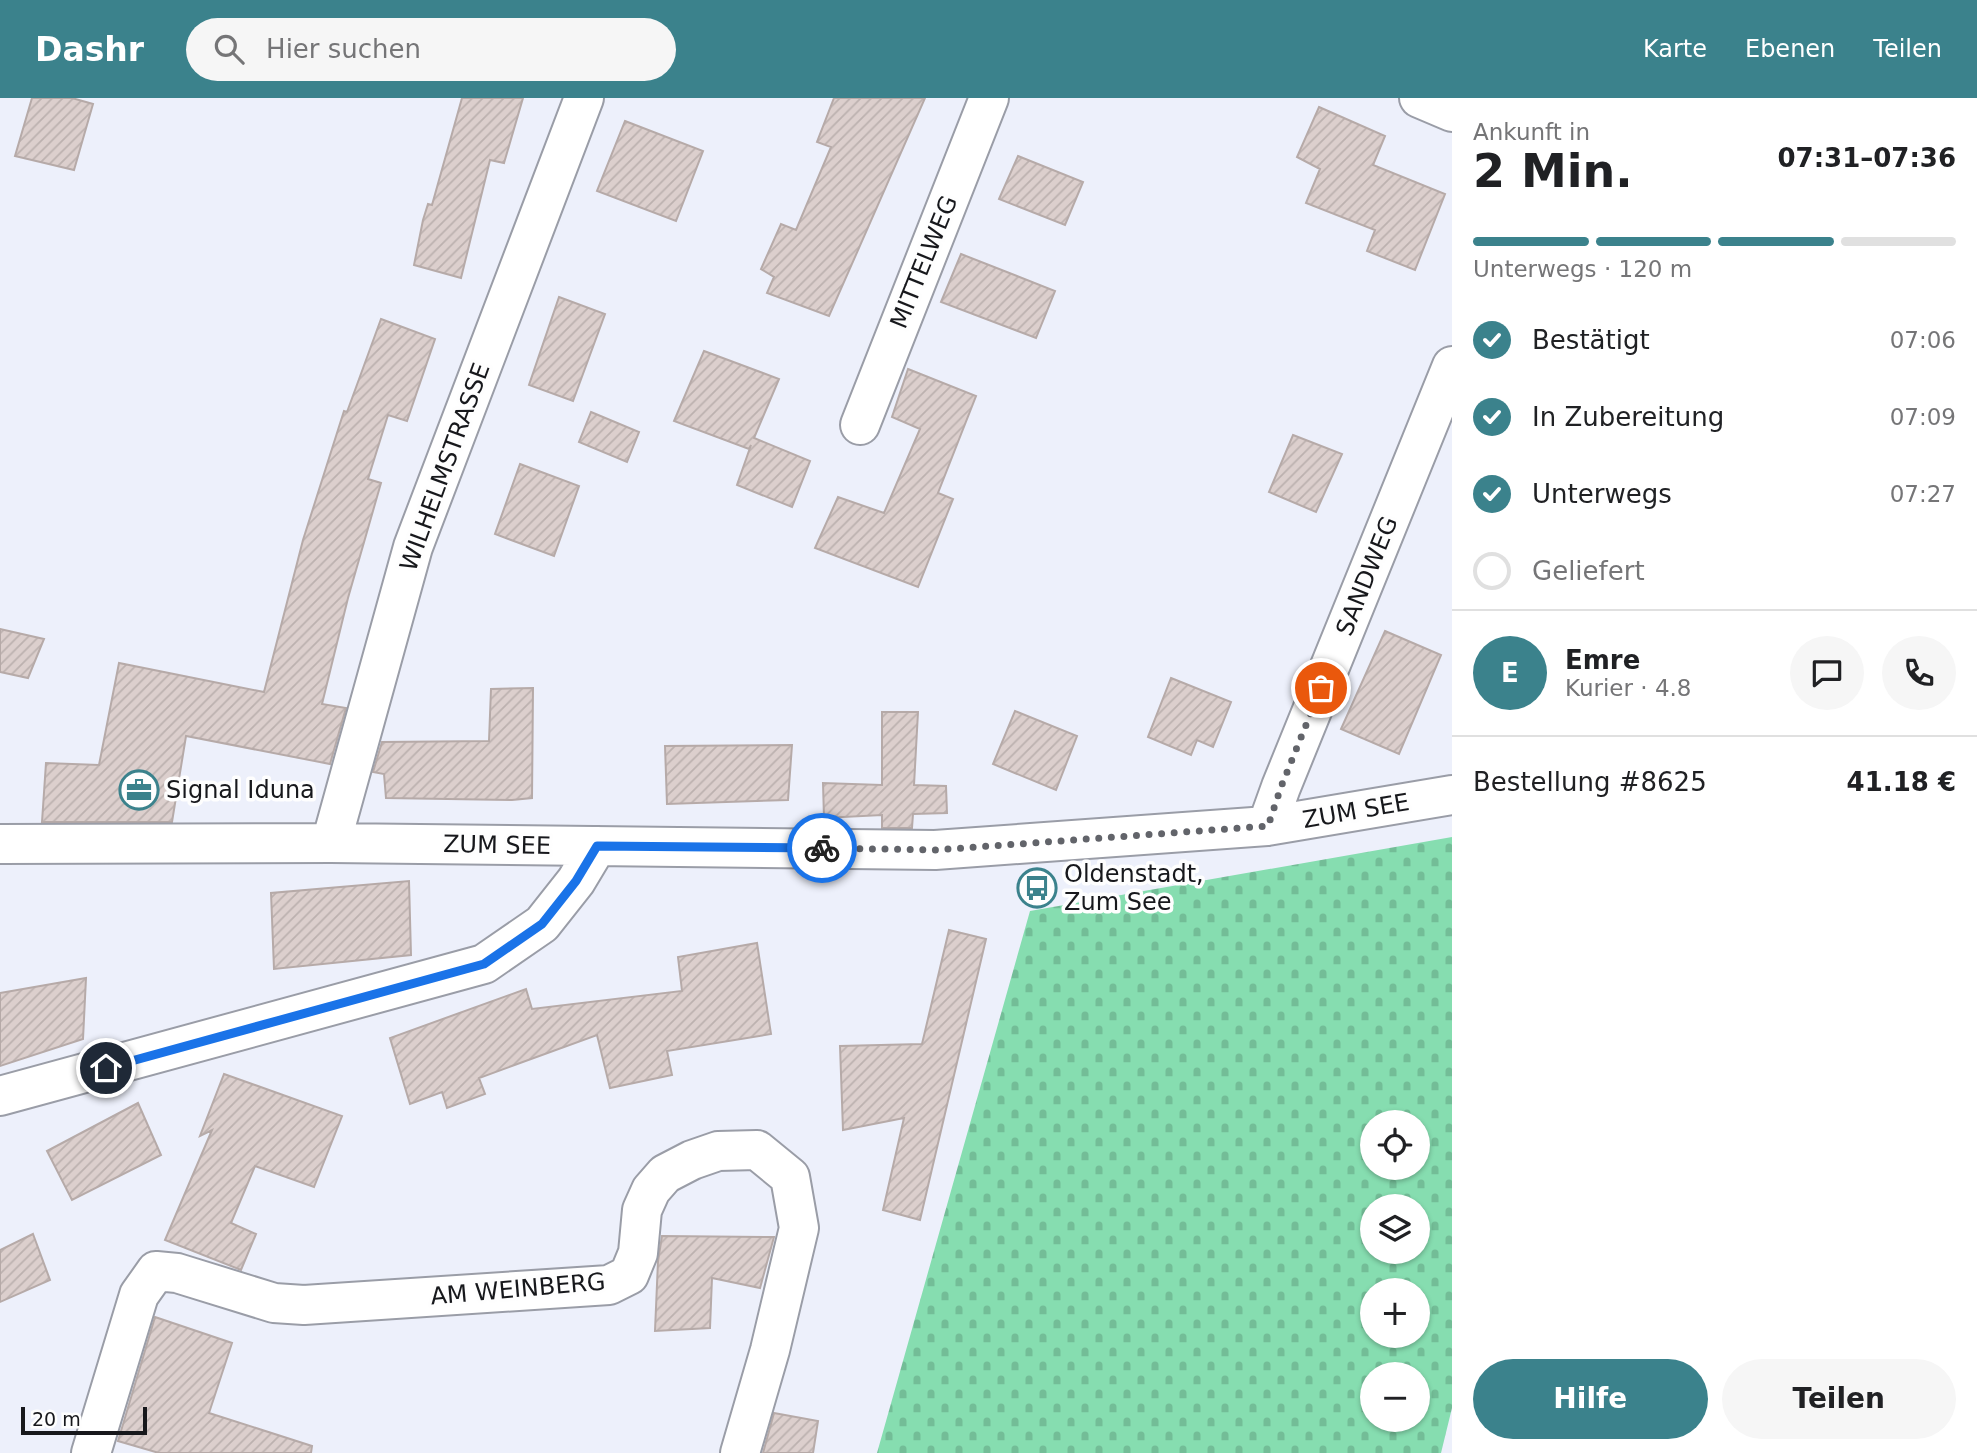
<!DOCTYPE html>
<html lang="de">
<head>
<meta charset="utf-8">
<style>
	body { margin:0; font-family:"DejaVu Sans",sans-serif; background:#f6f6f6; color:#202124; height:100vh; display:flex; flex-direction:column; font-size:26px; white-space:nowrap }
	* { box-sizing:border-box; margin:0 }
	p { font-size:23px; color:#757577 }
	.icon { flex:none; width:38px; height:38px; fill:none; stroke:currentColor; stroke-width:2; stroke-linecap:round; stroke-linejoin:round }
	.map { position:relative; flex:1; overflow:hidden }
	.panel { display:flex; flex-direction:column; background:#fff; width:525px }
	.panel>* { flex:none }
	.controls { position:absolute; left:1360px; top:1012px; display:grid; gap:14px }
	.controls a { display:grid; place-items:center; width:70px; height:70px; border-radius:50%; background:#fff; box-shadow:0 2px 5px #0004; font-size:35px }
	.scale { position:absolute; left:21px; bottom:18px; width:126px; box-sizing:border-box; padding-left:7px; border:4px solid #17181c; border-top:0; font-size:19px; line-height:24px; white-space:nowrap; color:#17181c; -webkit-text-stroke:5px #fefefe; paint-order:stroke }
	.pin { position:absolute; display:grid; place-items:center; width:60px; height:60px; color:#fff; margin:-30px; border:4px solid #fff; border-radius:50%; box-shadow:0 2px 7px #0007 }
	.courier { position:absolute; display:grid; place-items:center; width:70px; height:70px; margin:-35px; border:5px solid #1a73e8; border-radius:50%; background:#fff; color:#222; box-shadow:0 2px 9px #0007 }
	.overview em { font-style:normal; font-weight:700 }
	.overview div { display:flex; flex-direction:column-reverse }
	.overview { display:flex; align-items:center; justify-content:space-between; height:119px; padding:0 21px }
	h1 { font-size:46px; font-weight:700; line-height:52px }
	.bar { display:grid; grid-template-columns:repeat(4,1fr); gap:10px 7px; align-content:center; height:84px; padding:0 21px }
	.bar i { height:9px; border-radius:5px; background:#e0e0e0 }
	.bar .active { background:#3b828c }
	.bar p { grid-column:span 4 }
	.line { display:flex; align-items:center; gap:18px; padding:0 21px; border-top:2px solid #e0e0e0 }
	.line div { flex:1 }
	.round { display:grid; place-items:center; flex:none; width:74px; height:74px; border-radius:37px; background:#f6f6f6 }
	ol { padding:0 21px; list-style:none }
	li { display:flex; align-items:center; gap:21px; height:77px }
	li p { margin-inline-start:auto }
	li .icon { padding:7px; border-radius:50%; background:#3b828c; color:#fff; stroke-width:4 }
	li:last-child { color:#757577 }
	li i { width:38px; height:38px; border:4px solid #e0e0e0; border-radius:50% }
	.action { display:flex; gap:14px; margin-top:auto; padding:14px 21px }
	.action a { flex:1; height:80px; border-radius:42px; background:#3b828c; color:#fff; font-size:28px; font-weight:700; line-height:80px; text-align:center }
	.action a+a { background:#f6f6f6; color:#202124 }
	header { display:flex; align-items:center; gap:42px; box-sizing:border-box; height:98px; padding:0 35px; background:#3b828c; color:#fff }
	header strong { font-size:33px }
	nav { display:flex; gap:38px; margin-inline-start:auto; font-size:24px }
	.search { width:490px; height:63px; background:#f6f6f6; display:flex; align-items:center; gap:18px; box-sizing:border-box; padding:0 24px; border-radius:38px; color:#757577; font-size:26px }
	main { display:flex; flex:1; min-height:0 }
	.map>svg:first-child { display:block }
	.cemetery { fill:url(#cemetery-stones); fill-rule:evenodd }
	.building { fill:url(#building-hatch); stroke:#b6aaa8; stroke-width:2 }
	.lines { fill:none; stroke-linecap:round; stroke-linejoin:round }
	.minor-casing { stroke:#9a9da7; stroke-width:42 }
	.minor { stroke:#fff; stroke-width:38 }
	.done { stroke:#62646a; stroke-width:7; stroke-dasharray:0 12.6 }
	.route { stroke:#1a73e8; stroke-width:9 }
	.labels { text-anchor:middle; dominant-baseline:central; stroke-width:7; stroke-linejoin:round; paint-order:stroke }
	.street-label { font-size:24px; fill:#17181c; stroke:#fefefe }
	.poi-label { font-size:24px; fill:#17181c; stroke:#fefefe; text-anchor:start }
</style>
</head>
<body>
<header>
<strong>Dashr</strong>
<div class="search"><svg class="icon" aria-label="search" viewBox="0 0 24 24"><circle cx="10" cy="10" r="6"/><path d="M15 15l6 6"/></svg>Hier suchen</div>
<nav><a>Karte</a><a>Ebenen</a><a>Teilen</a></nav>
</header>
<main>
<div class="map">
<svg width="1452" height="1355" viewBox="0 0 1452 1355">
	<defs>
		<pattern id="cemetery-stones" width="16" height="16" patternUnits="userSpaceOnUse" patternTransform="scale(1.75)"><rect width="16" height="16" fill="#86ddb0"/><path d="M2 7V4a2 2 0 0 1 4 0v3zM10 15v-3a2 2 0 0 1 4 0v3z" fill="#73bd97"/></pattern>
		<pattern id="building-hatch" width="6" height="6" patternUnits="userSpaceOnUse" patternTransform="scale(1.75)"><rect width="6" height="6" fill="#dccfcd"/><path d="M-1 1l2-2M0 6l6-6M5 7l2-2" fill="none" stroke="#bcb1af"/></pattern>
	</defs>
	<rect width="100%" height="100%" fill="#edf0fb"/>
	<path class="cemetery" d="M1452 739V1310L1441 1355H877L1030 813ZM1372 1024H1418V1069H1372ZM1372 1108H1418V1153H1372ZM1372 1192H1418V1237H1372ZM1372 1276H1418V1321H1372Z"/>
	<path class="building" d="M32 0H72L93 6 74 72 15 58Z
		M462 0H523L504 65 490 62 461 180 414 167 423 122 428 106 432 107Z
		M834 0H925L829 218 767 195 774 179 761 171 781 126 796 132 831 49 817 44Z
		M1319 9 1385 38 1373 67 1445 96 1415 172 1367 153 1375 132 1306 105 1320 71 1297 59Z
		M625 23 703 53 676 123 597 93Z
		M1018 58 1083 84 1065 127 999 101Z
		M961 156 1055 193 1036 240 941 204Z
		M559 199 605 216 573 303 529 287Z
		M381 221 435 241 407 323 388 317 368 381 381 385 348 500 322 606 346 610 330 666 186 638 172 724H42L46 665 99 667 119 565 264 594 303 442 344 313 347 314Z
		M704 253 779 281 754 340 810 363 792 409 737 387 751 347 749 351 674 323Z
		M908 271 976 298 938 395 953 401 918 489 815 450 838 399 884 415 920 331 892 319Z
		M591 314 639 334 627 364 579 344Z
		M1293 337 1342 356 1316 414 1269 394Z
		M520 366 579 388 554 458 495 436Z
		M0 531 44 541 28 580 0 574Z
		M1385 533 1441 557 1399 656 1341 631Z
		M1171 580 1231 604 1213 649 1197 642 1191 657 1148 639Z
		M533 590 532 700 512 702 386 700 384 676 373 674 382 644 489 643 491 591Z
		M1015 613 1077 638 1056 692 993 666Z
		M882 614H918L914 687 946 688 947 715 913 716 912 730H882V717L824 720 823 685 882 687Z
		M792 647 788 702 667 706 665 648Z
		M409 783 411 857 274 871 271 795Z
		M949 832 986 841 920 1122 883 1112 904 1020 843 1032 840 948 922 946Z
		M757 845 771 936 667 953 672 977 610 990 597 937 479 980 485 996 447 1010 442 994 410 1006 390 940 526 891 532 911 682 893 678 859Z
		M86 880 83 941 0 968V895Z
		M224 976 342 1018 314 1089 255 1068 231 1125 256 1136 241 1172 165 1142 212 1032 200 1038Z
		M138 1005 161 1057 72 1102 47 1053Z
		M33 1136 50 1182 0 1204V1152Z
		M662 1138 774 1139 760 1190 712 1180 710 1230 655 1233 658 1163Z
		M155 1219 232 1245 209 1315 312 1348 311 1355H159L118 1343Z
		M774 1315 818 1323 813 1355H763Z"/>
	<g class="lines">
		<g class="minor-casing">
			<path id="minor" d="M1419 0 1452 14
				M860 327 989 0
				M1267 728 1281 689 1452 268
				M331 745 413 449 584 0
				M0 746 331 745 935 752 1267 728 1452 697
				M0 998 484 866 542 826 576 783 597 748
				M91 1355 139 1197 156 1173 177 1175 274 1205 304 1207 609 1187 629 1177 638 1155 642 1112 651 1092 665 1076 692 1062 718 1053 757 1052 790 1079 799 1130 770 1252 740 1355"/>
		</g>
		<use href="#minor" class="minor"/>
	</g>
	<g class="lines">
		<path class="done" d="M822 750 935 752 1268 728 1281 689 1321 590"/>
		<path class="route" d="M106 970 484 866 542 826 576 783 597 748 822 750"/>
	</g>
	<defs>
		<g id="office-ring" transform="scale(2.0125)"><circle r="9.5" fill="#fefefe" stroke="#3b828c" stroke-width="1.5"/><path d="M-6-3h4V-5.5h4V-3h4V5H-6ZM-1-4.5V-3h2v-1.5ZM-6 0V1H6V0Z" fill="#3b828c"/></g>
		<g id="bus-ring" transform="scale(2.0125)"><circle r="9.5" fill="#fefefe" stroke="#3b828c" stroke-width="1.5"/><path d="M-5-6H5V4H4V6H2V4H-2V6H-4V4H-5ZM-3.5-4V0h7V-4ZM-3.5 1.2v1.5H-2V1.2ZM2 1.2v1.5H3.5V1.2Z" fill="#3b828c"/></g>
	</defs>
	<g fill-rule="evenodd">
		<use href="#office-ring" x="139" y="692"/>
		<use href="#bus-ring" x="1037" y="790"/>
	</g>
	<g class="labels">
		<g class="street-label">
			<text transform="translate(924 164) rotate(-68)">MITTELWEG</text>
			<text transform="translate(445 369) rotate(-70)">WILHELMSTRASSE</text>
			<text transform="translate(1367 478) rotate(-68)">SANDWEG</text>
			<text transform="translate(1356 713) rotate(-10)">ZUM SEE</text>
			<text transform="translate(497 747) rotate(1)">ZUM SEE</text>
			<text transform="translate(518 1191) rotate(-5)">AM WEINBERG</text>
		</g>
		<g class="poi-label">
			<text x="166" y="692">Signal Iduna</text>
			<text x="1064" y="776">Oldenstadt,<tspan x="1064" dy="28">Zum See</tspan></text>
		</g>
	</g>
</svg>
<div class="controls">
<a><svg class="icon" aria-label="locate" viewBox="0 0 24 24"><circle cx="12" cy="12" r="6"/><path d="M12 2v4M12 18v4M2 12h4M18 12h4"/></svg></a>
<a><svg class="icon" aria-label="layers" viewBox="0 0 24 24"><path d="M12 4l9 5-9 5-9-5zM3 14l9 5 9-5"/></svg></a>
<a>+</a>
<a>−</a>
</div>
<div class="scale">20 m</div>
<div class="pin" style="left:1321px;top:590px;background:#ea580c"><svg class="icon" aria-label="bag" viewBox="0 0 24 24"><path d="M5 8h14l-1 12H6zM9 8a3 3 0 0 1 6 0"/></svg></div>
<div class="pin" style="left:106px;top:970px;background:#1f2937"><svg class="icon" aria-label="home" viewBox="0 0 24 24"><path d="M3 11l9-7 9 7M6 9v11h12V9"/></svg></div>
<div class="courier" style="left:822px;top:750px"><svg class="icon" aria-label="bike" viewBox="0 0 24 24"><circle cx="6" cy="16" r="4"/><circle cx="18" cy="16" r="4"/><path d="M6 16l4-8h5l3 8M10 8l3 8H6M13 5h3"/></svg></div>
</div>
<section class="panel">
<div class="overview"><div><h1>2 Min.</h1><p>Ankunft in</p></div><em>07:31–07:36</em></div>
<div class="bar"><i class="active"></i><i class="active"></i><i class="active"></i><i></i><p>Unterwegs · 120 m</p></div>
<ol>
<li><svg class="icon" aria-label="check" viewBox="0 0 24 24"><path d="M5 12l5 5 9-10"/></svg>Bestätigt<p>07:06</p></li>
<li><svg class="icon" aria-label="check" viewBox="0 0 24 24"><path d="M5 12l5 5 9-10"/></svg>In Zubereitung<p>07:09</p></li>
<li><svg class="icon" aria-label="check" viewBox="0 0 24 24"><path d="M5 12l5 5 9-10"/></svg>Unterwegs<p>07:27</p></li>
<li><i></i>Geliefert</li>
</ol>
<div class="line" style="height:126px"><b class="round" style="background:#3b828c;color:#fff">E</b><div><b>Emre</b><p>Kurier · 4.8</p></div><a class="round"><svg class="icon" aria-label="chat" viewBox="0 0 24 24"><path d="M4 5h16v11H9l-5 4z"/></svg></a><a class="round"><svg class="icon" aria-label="phone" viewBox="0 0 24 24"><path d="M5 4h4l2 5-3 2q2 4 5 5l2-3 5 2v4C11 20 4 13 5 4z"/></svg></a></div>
<div class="line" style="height:91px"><div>Bestellung #8625</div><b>41.18 €</b></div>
<div class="action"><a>Hilfe</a><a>Teilen</a></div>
</section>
</main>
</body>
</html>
